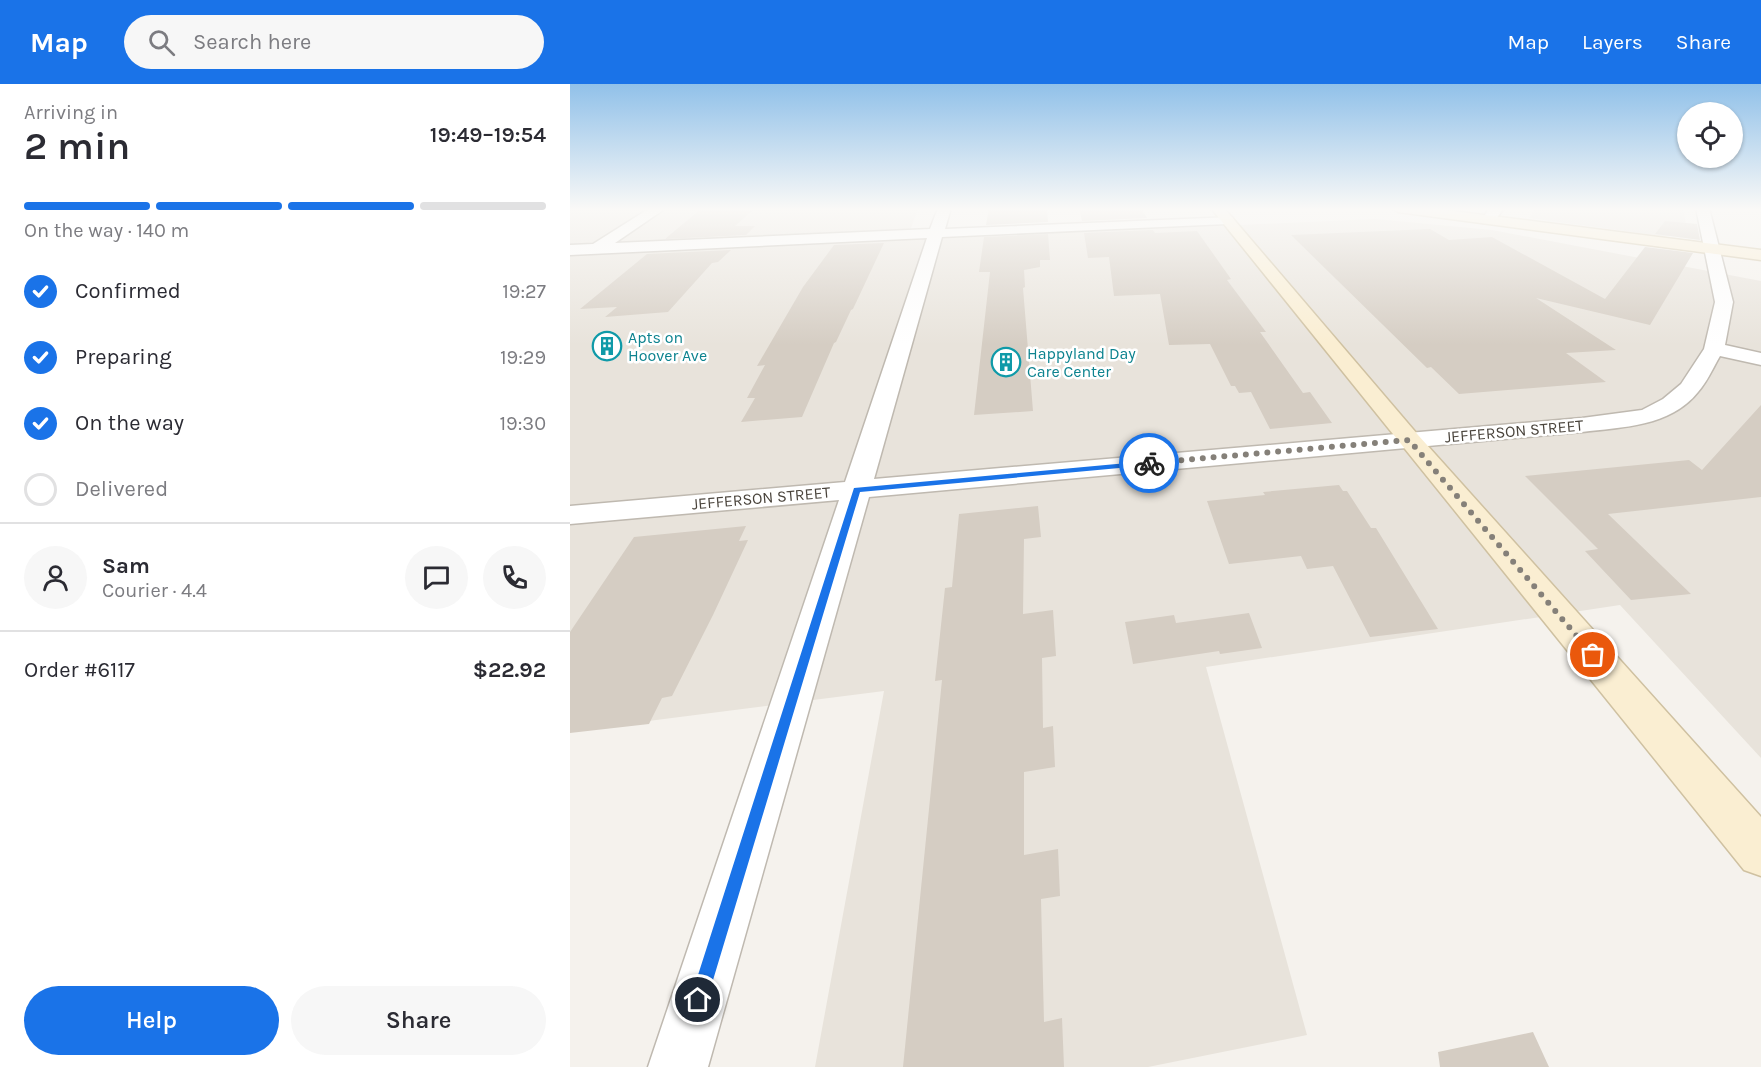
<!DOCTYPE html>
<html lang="en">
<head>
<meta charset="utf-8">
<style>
	body { margin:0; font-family:Karla,sans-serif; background:#f7f7f7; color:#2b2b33; height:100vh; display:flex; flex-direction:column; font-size:22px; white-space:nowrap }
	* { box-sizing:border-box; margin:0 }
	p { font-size:20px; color:#7c7c81 }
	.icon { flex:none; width:33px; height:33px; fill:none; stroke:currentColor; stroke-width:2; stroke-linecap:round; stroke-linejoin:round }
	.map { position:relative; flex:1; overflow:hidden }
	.sheet { display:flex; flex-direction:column; background:#fff; width:570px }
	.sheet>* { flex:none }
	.buttons { position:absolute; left:1107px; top:18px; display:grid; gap:12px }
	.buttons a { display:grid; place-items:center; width:66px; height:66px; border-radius:50%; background:#fff; box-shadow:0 2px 4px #0004; font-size:30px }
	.pin { position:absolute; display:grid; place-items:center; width:51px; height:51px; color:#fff; margin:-26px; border:3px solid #fff; border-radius:50%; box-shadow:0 2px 6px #0007 }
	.courier { position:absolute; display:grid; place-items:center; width:60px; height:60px; margin:-30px; border:4px solid #1a73e8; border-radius:50%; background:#fff; color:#222; box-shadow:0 2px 8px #0007 }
	.summary em { font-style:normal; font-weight:600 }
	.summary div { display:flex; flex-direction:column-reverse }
	.summary { display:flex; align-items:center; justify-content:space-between; height:102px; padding:0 24px }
	h1 { font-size:39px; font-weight:600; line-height:45px }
	.bar { display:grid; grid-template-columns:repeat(4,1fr); gap:9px 6px; align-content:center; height:72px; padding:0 24px }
	.bar i { height:8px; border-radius:4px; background:#e1e1e2 }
	.bar .selected { background:#1a73e8 }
	.bar p { grid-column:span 4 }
	.line { display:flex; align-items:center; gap:15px; padding:0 24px; border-top:2px solid #e1e1e2 }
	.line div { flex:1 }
	.round { display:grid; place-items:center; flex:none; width:63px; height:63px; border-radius:32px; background:#f7f7f7 }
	ol { padding:0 24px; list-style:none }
	li { display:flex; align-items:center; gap:18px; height:66px }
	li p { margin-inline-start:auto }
	li .icon { padding:6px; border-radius:50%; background:#1a73e8; color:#fff; stroke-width:4 }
	li:last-child { color:#7c7c81 }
	li i { width:33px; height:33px; border:3px solid #e1e1e2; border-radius:50% }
	.button { display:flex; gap:12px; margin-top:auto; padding:12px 24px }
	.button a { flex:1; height:69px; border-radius:36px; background:#1a73e8; color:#fff; font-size:24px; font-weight:600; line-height:69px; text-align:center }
	.button a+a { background:#f7f7f7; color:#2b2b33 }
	header { display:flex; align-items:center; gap:36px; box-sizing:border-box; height:84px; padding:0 30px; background:#1a73e8; color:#fff }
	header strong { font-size:28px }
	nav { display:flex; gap:33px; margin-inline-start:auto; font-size:21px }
	.search { width:420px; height:54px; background:#f7f7f7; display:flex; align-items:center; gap:15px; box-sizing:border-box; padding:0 21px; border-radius:33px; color:#7c7c81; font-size:22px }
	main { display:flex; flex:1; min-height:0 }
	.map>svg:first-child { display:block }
	.residential { fill:#e8e3db }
	.building { fill:#d5cdc3 }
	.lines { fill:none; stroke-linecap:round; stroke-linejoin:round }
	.street-casing { stroke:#bfb9b0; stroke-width:3 }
	.secondary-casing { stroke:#cfc1a1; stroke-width:3 }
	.street { fill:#fff; fill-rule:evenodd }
	.secondary { fill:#faeed2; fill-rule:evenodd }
	.route { fill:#1a73e8 }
	.done { stroke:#858079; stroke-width:6; stroke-dasharray:0 10.8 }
	.labels { text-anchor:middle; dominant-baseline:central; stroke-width:5; stroke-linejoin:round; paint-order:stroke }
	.far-culture-label { font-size:16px; fill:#0d838f; stroke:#fff; text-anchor:start }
	.far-street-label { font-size:16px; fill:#49433b; stroke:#fff }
</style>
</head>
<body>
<header>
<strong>Map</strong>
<div class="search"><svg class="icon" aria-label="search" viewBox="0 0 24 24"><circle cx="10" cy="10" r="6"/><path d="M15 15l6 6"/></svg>Search here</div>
<nav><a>Map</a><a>Layers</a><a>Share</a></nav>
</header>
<main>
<section class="sheet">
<div class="summary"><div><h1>2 min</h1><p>Arriving in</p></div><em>19:49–19:54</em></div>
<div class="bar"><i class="selected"></i><i class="selected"></i><i class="selected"></i><i></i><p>On the way · 140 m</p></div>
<ol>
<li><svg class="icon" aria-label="check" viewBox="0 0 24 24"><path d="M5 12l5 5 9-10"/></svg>Confirmed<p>19:27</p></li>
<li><svg class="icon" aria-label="check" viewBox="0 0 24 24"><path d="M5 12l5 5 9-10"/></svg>Preparing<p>19:29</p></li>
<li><svg class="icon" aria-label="check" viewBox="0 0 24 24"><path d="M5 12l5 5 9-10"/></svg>On the way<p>19:30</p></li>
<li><i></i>Delivered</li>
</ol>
<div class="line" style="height:108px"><a class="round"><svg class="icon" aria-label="person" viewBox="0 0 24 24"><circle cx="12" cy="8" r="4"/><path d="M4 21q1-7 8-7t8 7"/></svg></a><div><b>Sam</b><p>Courier · 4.4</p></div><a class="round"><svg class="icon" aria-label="chat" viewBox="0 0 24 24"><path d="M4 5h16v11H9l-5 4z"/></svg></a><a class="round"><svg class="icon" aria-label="phone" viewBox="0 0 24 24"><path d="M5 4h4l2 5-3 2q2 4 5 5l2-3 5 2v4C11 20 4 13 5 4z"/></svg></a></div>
<div class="line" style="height:78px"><div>Order #6117</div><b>$22.92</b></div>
<div class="button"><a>Help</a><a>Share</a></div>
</section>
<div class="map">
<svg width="1191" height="983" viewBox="0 0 1191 983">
	<rect width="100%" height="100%" fill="#f5f2ed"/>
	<path class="residential" d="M0 124H348L337 156 805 135 922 146 1191 197V674L1050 521 636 583 737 951 578 983H245L314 607 0 647Z
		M966 124H1113L1118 151 1092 152 959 134Z"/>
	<path class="building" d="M132 124H185L165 142H185L176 151 95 155Z
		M419 124H477L478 138 416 141Z
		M509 124H571L577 134 512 137Z
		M1095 137 1127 140 1130 156 1085 150Z
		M860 145 879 156 922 153 1035 215 1075 163 1123 169 1080 241 966 214 1046 266 996 269 1036 298 889 310 861 283 857 284 721 151Z
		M583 146 585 149 627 147 661 195 657 196 696 248H690L733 309 740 308 762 339 700 345 681 308 669 309 665 302H661L640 260 599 261 590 210 544 212 539 173 518 174 514 149Z
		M478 150 480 176H470V183L454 186 455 203 453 204 463 327 404 331 420 188H409L414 153Z
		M314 159 283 225 281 226 266 258 264 259 232 333 171 338 185 314H177L195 281 187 282 233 203 264 161Z
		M161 166 148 178 142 179 98 228 35 233 47 223 10 225 77 170Z
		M1191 321V413L1038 430 1121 510 1061 516 1015 467 1028 465 955 392 1119 376 1132 386Z
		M769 401 773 407H777L801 444H806L868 545 800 553 763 482 737 485 731 472 659 480 637 417 695 411 693 408Z
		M468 422 471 453 454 455 453 530 483 526 486 572 472 574 473 644 483 642 485 683 454 688V771L488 765 490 812 471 815 474 938 492 934 494 983H333L372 596 365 597 375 504 382 503 389 430Z
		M176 442 169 457 178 456 143 531 102 612 92 614 79 640 0 649V548L64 453Z
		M679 529 692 564 650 570 649 567 563 580 555 538 604 531 606 539Z
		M963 948 979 983H870L868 968Z"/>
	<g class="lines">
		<g class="street-casing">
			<path id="street" d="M80 124H96L45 159 360 145 368 124H381L375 145 662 133 664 136 657 140 372 153 304 395 1012 334 1072 326 1093 315 1111 300 1134 265 1145 218 1126 124H1139L1163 218 1155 261 1191 269V281L1150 272C1143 284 1137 298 1128 308 1100 343 1052 343 1012 348L299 413 138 983H78L269 416 0 440V422L275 398 357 154 0 171V161L23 160Z
				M920 124H934L923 139H913L911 136Z"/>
		</g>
		<g class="secondary-casing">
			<path id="secondary" d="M641 124H654L848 351 1191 733V792L1174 786Z
				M821 124H858L1191 166V176L828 128Z"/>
		</g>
		<use href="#street" class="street"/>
		<use href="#secondary" class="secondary"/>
	</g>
	<linearGradient id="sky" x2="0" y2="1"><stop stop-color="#91c1e9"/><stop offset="0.48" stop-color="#faf9f7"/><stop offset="1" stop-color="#faf9f7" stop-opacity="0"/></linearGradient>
	<rect width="1191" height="261" fill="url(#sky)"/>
	<path class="route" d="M579 377 582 378V381L290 408 137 916 134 922 128 925 123 922 120 916 284 404Z"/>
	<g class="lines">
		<path class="done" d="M579 379 839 356 1023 571"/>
	</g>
	<defs>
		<g id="building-ring" transform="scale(1.5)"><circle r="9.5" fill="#fff" stroke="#0f9aa8" stroke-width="1.5"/><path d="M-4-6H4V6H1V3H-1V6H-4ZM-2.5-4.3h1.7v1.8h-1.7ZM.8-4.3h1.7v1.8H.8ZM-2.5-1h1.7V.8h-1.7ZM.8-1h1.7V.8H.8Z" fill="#0f9aa8"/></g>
	</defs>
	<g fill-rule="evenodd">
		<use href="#building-ring" x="37" y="262"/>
		<use href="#building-ring" x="436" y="278"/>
	</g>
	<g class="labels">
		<g class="far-culture-label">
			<text x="58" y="253">Apts on<tspan x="58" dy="18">Hoover Ave</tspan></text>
			<text x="457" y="269">Happyland Day<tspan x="457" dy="18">Care Center</tspan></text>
		</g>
		<g class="far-street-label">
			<text transform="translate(944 347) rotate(-5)">JEFFERSON STREET</text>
			<text transform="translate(191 414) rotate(-5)">JEFFERSON STREET</text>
		</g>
	</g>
</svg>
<div class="buttons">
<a><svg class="icon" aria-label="locate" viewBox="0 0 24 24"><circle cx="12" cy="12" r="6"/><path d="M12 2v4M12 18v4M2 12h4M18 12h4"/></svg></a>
</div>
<div class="pin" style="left:1023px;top:571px;background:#ea580c"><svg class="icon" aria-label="bag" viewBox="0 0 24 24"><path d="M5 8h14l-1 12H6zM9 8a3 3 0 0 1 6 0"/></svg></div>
<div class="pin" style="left:128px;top:916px;background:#1f2937"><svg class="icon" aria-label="home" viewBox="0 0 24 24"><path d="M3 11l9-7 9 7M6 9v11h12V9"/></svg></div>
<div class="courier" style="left:579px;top:379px"><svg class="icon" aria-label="bike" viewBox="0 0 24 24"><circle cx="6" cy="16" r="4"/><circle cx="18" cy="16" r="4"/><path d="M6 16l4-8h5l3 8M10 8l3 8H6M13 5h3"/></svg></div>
</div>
</main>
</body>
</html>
